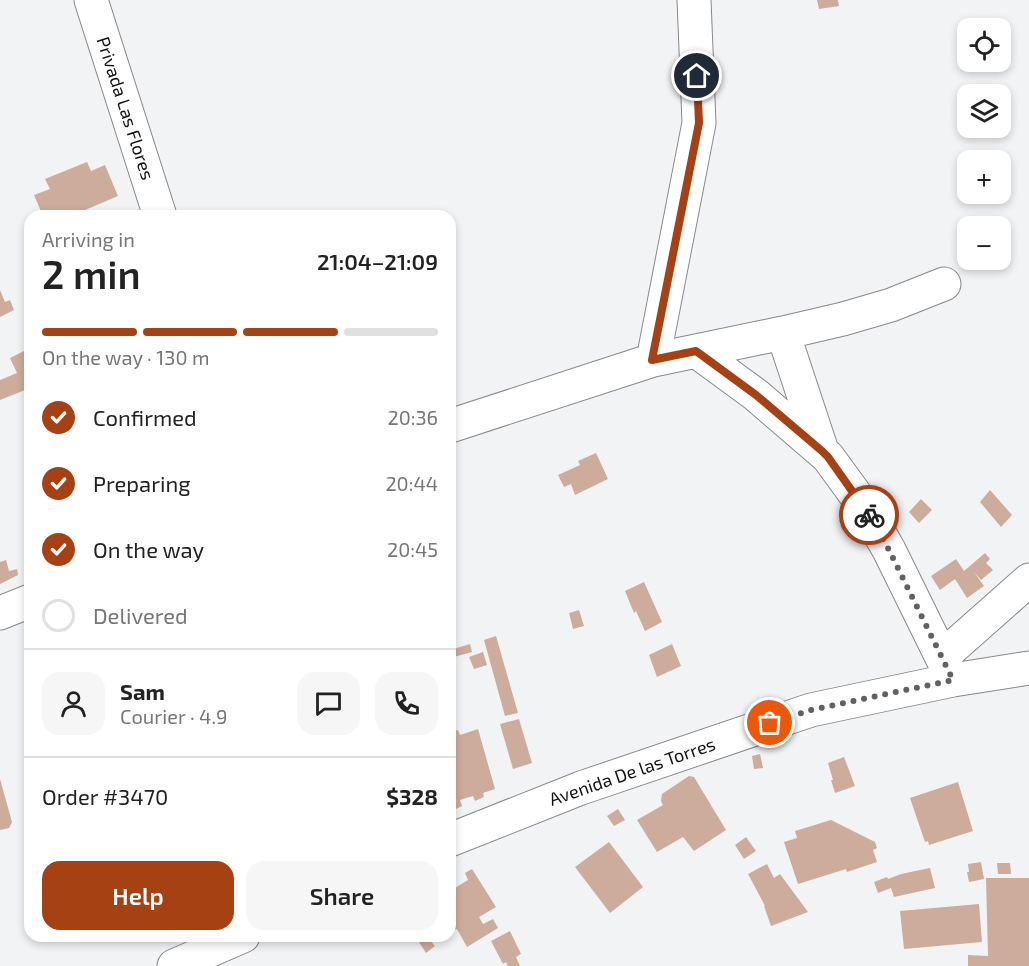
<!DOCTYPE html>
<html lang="en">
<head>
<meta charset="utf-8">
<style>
	body { margin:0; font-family:"Exo 2",sans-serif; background:#f6f6f6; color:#222; height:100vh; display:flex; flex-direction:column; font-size:22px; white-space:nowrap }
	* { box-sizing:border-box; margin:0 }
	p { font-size:20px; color:#767676 }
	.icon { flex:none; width:33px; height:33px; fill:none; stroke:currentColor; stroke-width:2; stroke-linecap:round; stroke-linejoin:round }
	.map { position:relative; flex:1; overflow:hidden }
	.details { position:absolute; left:24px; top:210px; width:432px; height:732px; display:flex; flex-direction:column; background:#fff; border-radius:18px; box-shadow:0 3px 9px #0003 }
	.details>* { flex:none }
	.tools { position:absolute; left:957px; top:18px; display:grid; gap:12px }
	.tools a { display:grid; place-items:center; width:54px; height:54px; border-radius:12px; background:#fff; box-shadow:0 3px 9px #0003; font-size:30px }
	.pin { position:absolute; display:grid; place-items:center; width:51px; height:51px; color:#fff; margin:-26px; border:3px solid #fff; border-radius:50%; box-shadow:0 2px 6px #0007 }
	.courier { position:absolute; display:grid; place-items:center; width:60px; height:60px; margin:-30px; border:4px solid #a64113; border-radius:50%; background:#fff; color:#222; box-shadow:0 2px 8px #0007 }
	.overview em { font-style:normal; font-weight:600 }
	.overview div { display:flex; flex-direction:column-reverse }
	.overview { display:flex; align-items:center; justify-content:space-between; height:102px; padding:0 18px }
	h1 { font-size:39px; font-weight:600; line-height:45px }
	.bar { display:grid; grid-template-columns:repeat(4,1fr); gap:9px 6px; align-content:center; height:72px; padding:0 18px }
	.bar i { height:8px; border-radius:4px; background:#e0e0e0 }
	.bar .active { background:#a64113 }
	.bar p { grid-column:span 4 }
	.line { display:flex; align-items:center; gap:15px; padding:0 18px; border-top:2px solid #e0e0e0 }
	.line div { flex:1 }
	.round { display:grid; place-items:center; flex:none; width:63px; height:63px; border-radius:18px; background:#f6f6f6 }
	ol { padding:0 18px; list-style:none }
	li { display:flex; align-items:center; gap:18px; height:66px }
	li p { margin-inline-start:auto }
	li .icon { padding:6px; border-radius:50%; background:#a64113; color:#fff; stroke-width:4 }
	li:last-child { color:#767676 }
	li i { width:33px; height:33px; border:3px solid #e0e0e0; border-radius:50% }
	.primary-button { display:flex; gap:12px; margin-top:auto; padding:12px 18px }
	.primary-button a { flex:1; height:69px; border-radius:18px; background:#a64113; color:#fff; font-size:24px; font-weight:600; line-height:69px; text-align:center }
	.primary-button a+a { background:#f6f6f6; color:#222 }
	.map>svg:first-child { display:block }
	.building { fill:#cdac9b }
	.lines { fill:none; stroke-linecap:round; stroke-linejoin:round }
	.minor-casing { stroke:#88888b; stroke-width:35 }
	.minor { stroke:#fff; stroke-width:33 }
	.done { stroke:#606162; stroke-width:6; stroke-dasharray:0 10.8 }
	.route { stroke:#a64113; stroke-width:8 }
	.labels { text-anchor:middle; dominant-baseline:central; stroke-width:4.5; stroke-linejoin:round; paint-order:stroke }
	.street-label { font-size:18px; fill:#121213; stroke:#fff }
</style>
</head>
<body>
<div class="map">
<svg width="1029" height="966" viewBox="0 0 1029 966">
	<rect width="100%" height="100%" fill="#f2f3f5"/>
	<path class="building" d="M817 0H838L839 6 819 9Z
		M87 162 91 171 105 165 118 196 71 216H43L34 195 50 189 45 179Z
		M0 290 5 302 10 300 14 310 0 317Z
		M30 348V388L0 400V380L17 373 10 358Z
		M596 453 608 479 575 495 571 484 564 487 558 475 580 465 578 461Z
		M990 490 1012 515 1001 527 980 502Z
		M921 499 932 510 919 523 909 512Z
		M985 553 990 559 986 563 993 570 981 580 974 572 984 586 967 598 955 579 940 590 931 576 956 559 964 571Z
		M6 560 9 571 17 569 18 575 0 584V562Z
		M644 582 662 622 645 631 636 611 634 613 625 591Z
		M579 610 584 626 573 629 569 613Z
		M496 636 518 713 505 716 484 640Z
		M470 644 472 652 450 658V650Z
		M672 644 681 666 657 677 649 655Z
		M483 652 487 665 474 669 469 657Z
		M519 719 532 763 513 769 500 724Z
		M478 729 495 789 483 793 484 797 475 801 473 796 460 800 462 806 454 810 450 798V732L458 730 460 735Z
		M760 754 763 768 754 769 752 756Z
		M844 757 855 786 835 793 831 780H833L828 763Z
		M689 776 694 777 726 830 694 851 683 837 657 852 637 820 663 805 661 801 662 794Z
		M0 779 12 822 9 828 0 830Z
		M958 782 973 831 929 845 928 841 925 842 910 798Z
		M618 809 625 820 614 826 607 816Z
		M831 820 875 842 877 848 873 850 877 862 847 872 846 869 798 884 784 842 797 838 795 831Z
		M746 837 756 851 744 859 735 845Z
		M609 842 643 887 610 913 575 867Z
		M981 862 984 879 969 882 967 872H969L968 864Z
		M997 863H1010L1011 874H998Z
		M767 864 774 878 780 874 808 912 771 926 764 906H765L748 874Z
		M930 868 935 888 894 897 891 888 878 893 874 882 887 877 888 879 901 874Z
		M472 869 496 907 479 917 483 924 493 919 498 928 467 947 457 929 450 932V891L468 880 465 873Z
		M986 878H1029V966H968V955L988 956Z
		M979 904 982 942 904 949 900 911Z
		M510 931 521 954 516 957 520 966H508L506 962 503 964 491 941Z
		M415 936H426L435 946 426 953Z"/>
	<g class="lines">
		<g class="minor-casing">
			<path id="minor" d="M91 0 160 216
				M783 333 822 451
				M696 351 756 395 828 457 863 505 889 550 953 680
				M653 360 699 123 694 0
				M450 426 653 360 783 333 843 319 891 305 944 284
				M0 613 30 601
				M942 657 1029 580
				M450 840 581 788 811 710 953 680 1029 668
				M174 966 243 936"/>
		</g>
		<use href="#minor" class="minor"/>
	</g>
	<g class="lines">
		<path class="done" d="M770 723 811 710 953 680 889 550 869 515"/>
		<path class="route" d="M697 76 699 123 652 360 696 351 756 395 822 451 828 457 869 515"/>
	</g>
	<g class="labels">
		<g class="street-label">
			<text transform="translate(126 108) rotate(72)">Privada Las Flores</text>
			<text transform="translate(632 771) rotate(-19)">Avenida De las Torres</text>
		</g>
	</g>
</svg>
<div class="tools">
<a><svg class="icon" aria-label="locate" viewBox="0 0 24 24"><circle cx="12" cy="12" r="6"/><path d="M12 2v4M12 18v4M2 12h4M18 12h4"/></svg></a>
<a><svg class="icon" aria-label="layers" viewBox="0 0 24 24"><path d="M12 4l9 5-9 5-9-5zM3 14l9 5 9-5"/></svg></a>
<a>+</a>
<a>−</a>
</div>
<div class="pin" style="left:770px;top:723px;background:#ea580c"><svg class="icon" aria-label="bag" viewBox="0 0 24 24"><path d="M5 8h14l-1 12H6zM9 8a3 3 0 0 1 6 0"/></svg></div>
<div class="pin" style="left:697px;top:76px;background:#1f2937"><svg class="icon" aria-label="home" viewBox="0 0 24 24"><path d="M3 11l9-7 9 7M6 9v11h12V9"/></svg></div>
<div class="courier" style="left:869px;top:515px"><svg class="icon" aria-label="bike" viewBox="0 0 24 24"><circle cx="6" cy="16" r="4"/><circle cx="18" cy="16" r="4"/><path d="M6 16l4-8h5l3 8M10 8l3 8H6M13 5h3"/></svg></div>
<section class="details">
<div class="overview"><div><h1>2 min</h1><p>Arriving in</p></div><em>21:04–21:09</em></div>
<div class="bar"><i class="active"></i><i class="active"></i><i class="active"></i><i></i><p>On the way · 130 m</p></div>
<ol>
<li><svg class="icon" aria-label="check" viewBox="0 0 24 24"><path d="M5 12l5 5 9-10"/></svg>Confirmed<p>20:36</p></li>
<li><svg class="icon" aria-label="check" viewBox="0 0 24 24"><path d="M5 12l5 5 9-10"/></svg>Preparing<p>20:44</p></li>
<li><svg class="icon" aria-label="check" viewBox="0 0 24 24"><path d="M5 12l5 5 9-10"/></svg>On the way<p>20:45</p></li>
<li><i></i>Delivered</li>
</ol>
<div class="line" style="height:108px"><a class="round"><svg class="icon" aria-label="person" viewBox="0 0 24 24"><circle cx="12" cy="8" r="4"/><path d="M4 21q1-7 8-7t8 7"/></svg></a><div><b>Sam</b><p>Courier · 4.9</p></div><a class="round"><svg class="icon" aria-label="chat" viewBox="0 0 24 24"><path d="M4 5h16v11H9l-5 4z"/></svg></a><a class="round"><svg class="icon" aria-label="phone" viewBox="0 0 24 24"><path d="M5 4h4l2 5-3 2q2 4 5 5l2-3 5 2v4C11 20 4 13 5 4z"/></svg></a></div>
<div class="line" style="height:78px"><div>Order #3470</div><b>$328</b></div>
<div class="primary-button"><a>Help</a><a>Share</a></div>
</section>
</div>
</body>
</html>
